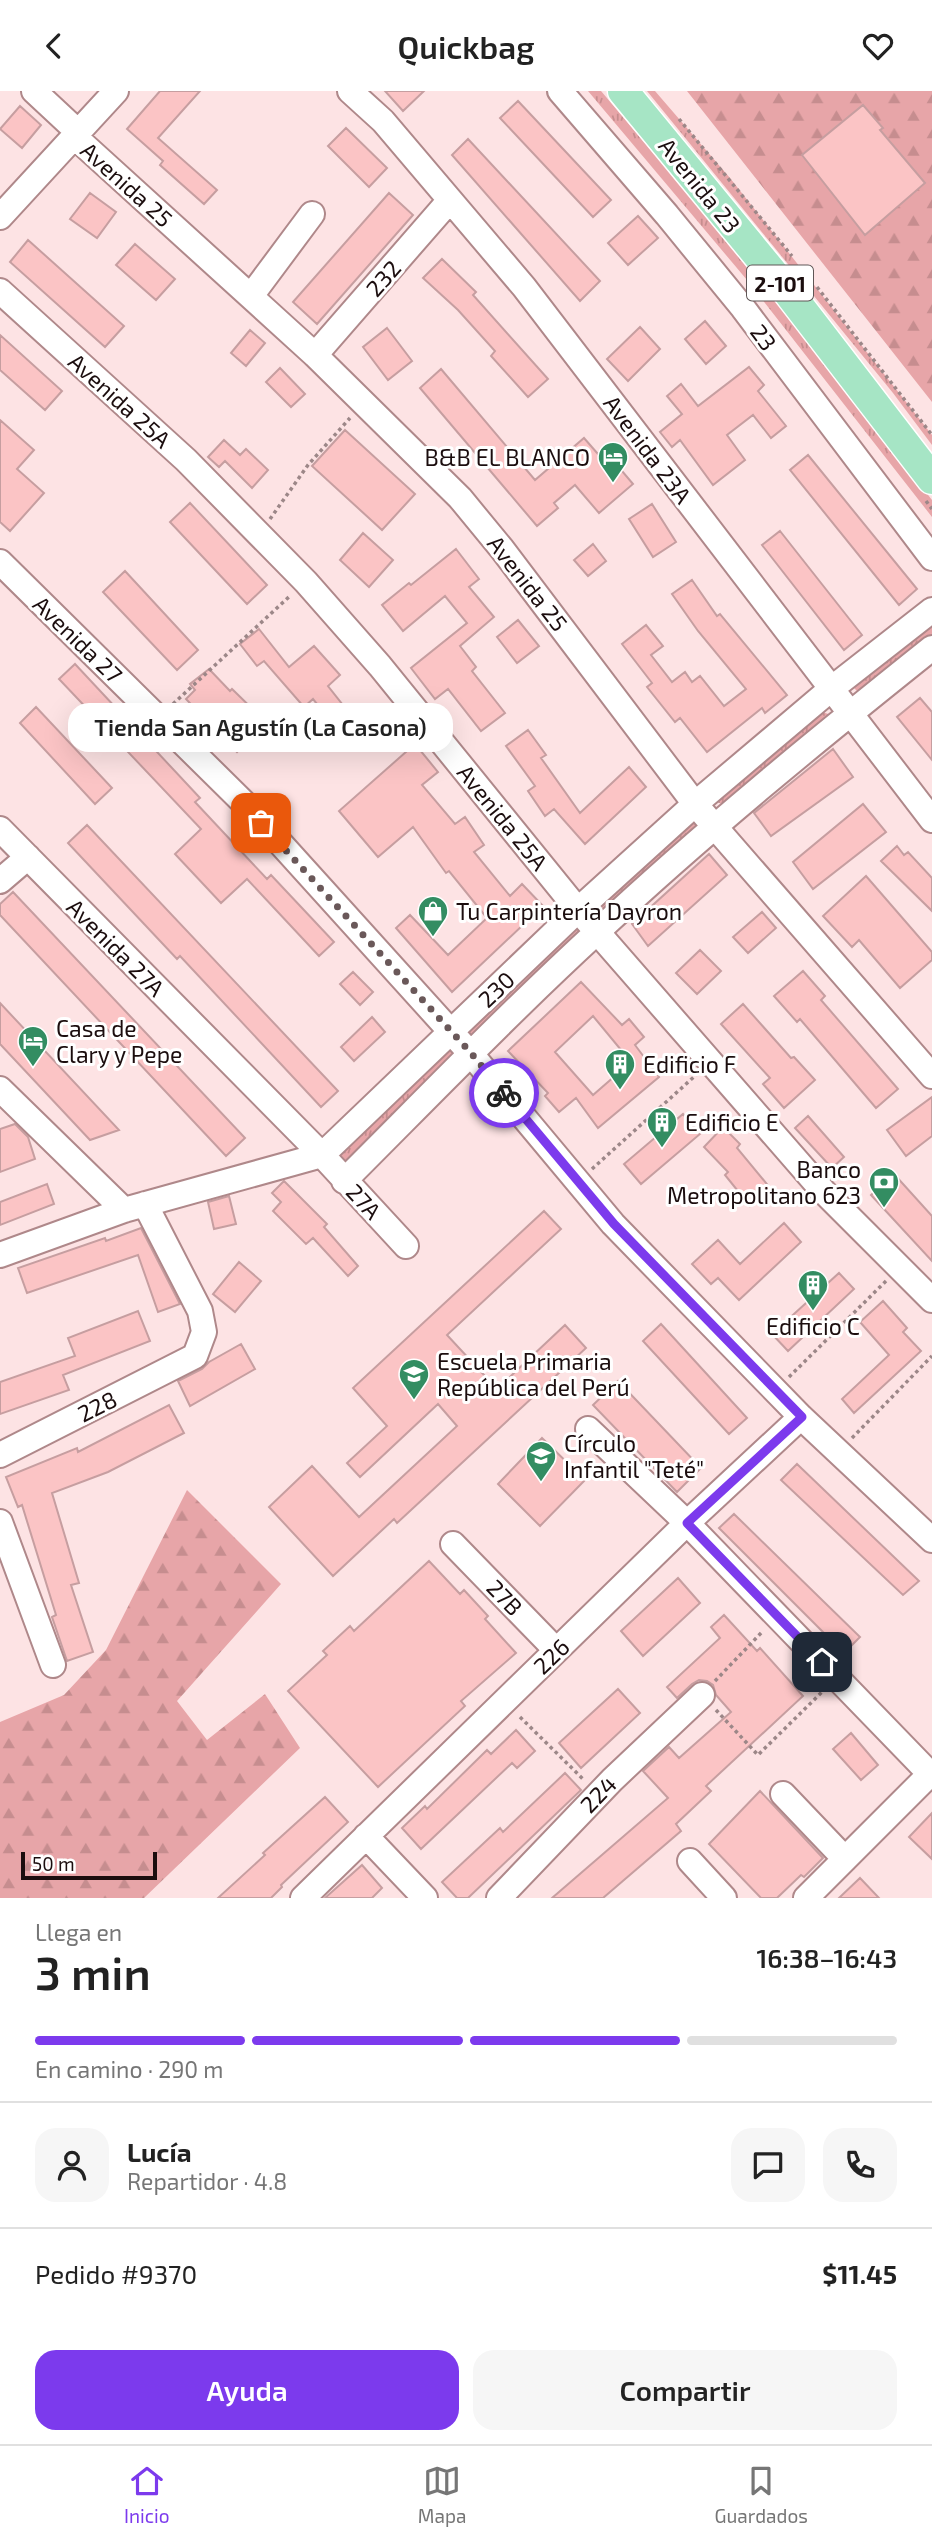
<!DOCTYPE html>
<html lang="es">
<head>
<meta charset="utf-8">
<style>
	body { margin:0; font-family:"Exo 2",sans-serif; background:#f6f6f6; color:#222; height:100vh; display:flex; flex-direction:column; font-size:26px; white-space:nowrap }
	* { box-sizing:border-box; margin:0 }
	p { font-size:23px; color:#767676 }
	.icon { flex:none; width:38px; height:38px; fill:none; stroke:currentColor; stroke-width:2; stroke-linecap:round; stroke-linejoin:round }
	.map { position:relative; height:1807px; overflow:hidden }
	.sheet { display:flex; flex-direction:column; background:#fff; flex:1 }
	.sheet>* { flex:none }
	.scale { position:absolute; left:21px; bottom:18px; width:136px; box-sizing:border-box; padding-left:7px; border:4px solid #1b0d0e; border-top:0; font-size:19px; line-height:24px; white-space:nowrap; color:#1b0d0e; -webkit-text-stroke:5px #fff; paint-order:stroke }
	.pin { position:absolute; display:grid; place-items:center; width:60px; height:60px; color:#fff; margin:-30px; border-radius:14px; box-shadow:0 4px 10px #0006 }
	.courier { position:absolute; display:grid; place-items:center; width:70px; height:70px; margin:-35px; border:5px solid #7c3aed; border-radius:50%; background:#fff; color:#222; box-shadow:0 2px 9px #0007 }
	.bubble { position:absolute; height:49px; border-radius:21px; background:#fff; box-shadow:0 7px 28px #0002; font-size:23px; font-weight:600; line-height:49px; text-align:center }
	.head em { font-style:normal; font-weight:600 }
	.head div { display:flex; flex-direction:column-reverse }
	.head { display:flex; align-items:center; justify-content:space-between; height:119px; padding:0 35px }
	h1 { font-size:46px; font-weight:600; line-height:52px }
	.bar { display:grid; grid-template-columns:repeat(4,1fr); gap:10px 7px; align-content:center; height:84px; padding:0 35px }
	.bar i { height:9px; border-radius:5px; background:#e0e0e0 }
	.bar .on { background:#7c3aed }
	.bar p { grid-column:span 4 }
	.line { display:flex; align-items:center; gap:18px; padding:0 35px; border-top:2px solid #e0e0e0 }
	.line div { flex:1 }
	.round { display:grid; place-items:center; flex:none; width:74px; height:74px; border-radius:21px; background:#f6f6f6 }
	.button { display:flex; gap:14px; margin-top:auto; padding:14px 35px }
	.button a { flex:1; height:80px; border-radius:21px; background:#7c3aed; color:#fff; font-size:28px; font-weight:600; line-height:80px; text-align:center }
	.button a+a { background:#f6f6f6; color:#222 }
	header { display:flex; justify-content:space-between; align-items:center; height:91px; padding:0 35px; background:#fff; font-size:32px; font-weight:600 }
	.tab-bar { display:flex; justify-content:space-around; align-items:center; height:98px; border-top:2px solid #e0e0e0; background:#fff; font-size:19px; color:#767676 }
	.tab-bar a { display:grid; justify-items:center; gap:4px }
	.tab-bar .on { color:#7c3aed }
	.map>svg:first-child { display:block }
	.grass { fill:url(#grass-tufts) }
	.forest { fill:url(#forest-firs) }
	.building { fill:#fbc4c5; stroke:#c69ea0; stroke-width:2; fill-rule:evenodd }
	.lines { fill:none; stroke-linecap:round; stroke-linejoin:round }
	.minor-casing { stroke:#af888a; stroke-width:28 }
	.major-casing { stroke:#fff; stroke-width:33 }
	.path { stroke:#9c8788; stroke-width:3.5; stroke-dasharray:3.5 3.5; stroke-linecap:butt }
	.minor { stroke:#fff; stroke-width:24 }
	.major { stroke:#a6e5c5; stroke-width:30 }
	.done { stroke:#6a5859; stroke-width:7; stroke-dasharray:0 12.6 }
	.route { stroke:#7c3aed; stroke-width:9 }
	.labels { text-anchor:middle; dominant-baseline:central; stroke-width:6; stroke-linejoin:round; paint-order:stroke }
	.shield { fill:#fff; stroke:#5f5656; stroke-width:2 }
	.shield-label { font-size:21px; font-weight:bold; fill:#1b0d0e }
	.street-label { font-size:23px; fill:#1b0d0e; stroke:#fff }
	.poi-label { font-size:23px; fill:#1b0d0e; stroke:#fff; text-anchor:start }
</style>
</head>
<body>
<header><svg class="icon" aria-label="back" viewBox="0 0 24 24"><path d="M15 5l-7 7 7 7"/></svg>Quickbag<svg class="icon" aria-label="heart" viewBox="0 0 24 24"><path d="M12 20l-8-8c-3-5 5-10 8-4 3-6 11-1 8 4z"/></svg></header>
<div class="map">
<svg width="932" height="1807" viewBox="0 0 932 1807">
	<defs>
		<pattern id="grass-tufts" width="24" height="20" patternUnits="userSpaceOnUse" patternTransform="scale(1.75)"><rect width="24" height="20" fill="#e7a5a8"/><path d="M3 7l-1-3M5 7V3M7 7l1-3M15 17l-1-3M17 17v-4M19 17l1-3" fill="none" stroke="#c68d8f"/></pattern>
		<pattern id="forest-firs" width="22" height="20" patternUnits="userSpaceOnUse" patternTransform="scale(1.75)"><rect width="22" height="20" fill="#e7a5a8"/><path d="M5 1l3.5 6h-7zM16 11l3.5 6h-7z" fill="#c68d8f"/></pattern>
	</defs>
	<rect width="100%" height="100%" fill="#fde3e4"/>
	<path class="grass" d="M588 0H601L754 181 932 409V426L747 189Z
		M647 0H655L730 87 932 344V354L893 302Z
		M932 534V544L862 601H858L854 597 856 592Z
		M820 620 828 623 827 627 724 714 717 711 718 707Z
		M692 725 699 734 598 826 591 820Z
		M578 833 583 839 475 948 467 945 468 940Z
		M450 955 457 964 347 1070 340 1068 341 1064Z"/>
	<path class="forest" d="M687 0H932V311Z
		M187 1399 281 1493 177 1610 207 1649 265 1603 300 1657 144 1807H0V1631L64 1604 106 1559Z"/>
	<path class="building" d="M160 0H200L158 47 217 99 204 113 160 74 163 70 127 38Z
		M385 0H424L403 20Z
		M518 10 611 109 593 126 500 27Z
		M863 14 883 37 880 39 925 92 865 144 802 64Z
		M20 15 41 34 22 57 0 38Z
		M346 37 387 77 369 96 328 55Z
		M468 48 600 190 580 210 452 64Z
		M90 102 116 121 97 147 70 128Z
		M389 102 413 124 317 233 293 211Z
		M638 125 658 147 628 174 608 152Z
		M28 149 124 235 105 256 10 171Z
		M135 153 175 188 156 209 116 174Z
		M442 168 476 201 473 204 548 288 528 306 491 265 495 260 458 219 423 187Z
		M705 230 726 255 706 273 685 248Z
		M640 236 660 258 628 290 607 268Z
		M387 237 412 270 388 289 363 256Z
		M250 239 265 252 246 275 231 262Z
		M0 244 62 300 45 319 0 279Z
		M749 276 764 294 758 300 786 335 771 347 753 324 727 344 745 369 713 394 680 349 672 356 660 341 682 323 667 305 681 293 698 315Z
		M280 277 305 303 291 316 266 291Z
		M441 278 535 389 584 347 611 378 617 374 633 393 599 422 575 394 554 412 558 417 537 435 420 297Z
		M0 329 34 359 17 378 44 402 10 440 0 431Z
		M345 339 415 403 382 439 312 375Z
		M224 349 240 364 246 358 268 379 252 397 225 370 219 376 208 366Z
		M808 364 917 498 899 514 790 379Z
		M190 412 267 494 247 513 170 431Z
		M652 413 676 451 653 466 629 428Z
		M780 440 862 544 844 559 762 454Z
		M363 442 393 469 369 496 340 469Z
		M593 453 606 470 588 485 574 469Z
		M456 458 479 488 469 496 494 526 460 555 476 576 472 580 505 622 481 640 448 598 435 608 411 577 467 532 445 505 403 540 382 514 409 492 411 494Z
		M125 480 198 559 177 579 103 501Z
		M692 489 717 525 720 523 787 604 765 622 762 617 707 661 680 627 675 631 647 596 652 592 622 553 646 534 663 555 651 564 672 591 685 581 692 591 700 585 724 615 746 598 698 540 672 503Z
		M518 529 539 555 517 572 497 546Z
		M259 538 289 576 314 555 340 584 328 595 369 647 354 659 313 608 304 616 264 570 257 575 240 553Z
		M75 573 200 707 195 711 267 788 271 784 334 851 319 865 247 788 221 812 175 763 201 738 59 588Z
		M209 578 230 600 232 598 266 631 237 661 203 628 204 627 186 608 195 599 190 593Z
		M920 607 932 621V669L897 626Z
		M36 616 112 697 95 713 20 632Z
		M528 639 546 664 541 667 580 722 629 676 646 696 585 753 554 718 545 725 528 700 535 695 506 655Z
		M415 653 438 681 422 694 455 733 465 726 484 754 474 761 510 805 522 793 543 815 452 901 396 837 410 824 448 864 487 827 449 780 446 782 413 736 378 766 339 720Z
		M833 658 853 686 771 745 754 722Z
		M863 713 886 741 813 798 793 771Z
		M87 734 338 1000 321 1016 180 865 177 868 68 752Z
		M897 755 904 764 908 761 932 787V820L881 770Z
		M709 763 727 784 648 855 632 833Z
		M866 785 932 861V869L900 897 859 849 852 856 823 825Z
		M13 801 245 1047 226 1065 0 824V813Z
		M762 821 776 837 748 862 733 846Z
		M700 859 721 880 697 903 676 882Z
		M803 880 825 905 821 909 898 998 876 1017 800 928 797 931 774 905Z
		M353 881 373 901 360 914 340 893Z
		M581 891 622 934 629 928 644 946 635 954 659 986 598 1037 576 1007 559 1021 545 1005 548 1002 508 960ZM593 925 631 971 593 1004 555 961Z
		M0 912 119 1039 90 1049 0 953Z
		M743 913 791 967 794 966 815 989 784 1017 763 993 770 987 721 933Z
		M372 926 385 941 354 970 341 956Z
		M932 1006V1045L906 1065 887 1039Z
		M683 1023 700 1043 641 1093 624 1073Z
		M808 1025 844 1066 832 1077 795 1037Z
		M15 1033 28 1046 35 1068 0 1081V1038Z
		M723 1036 740 1053 737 1057 771 1098 750 1115 725 1084 728 1081 704 1056Z
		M894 1083 932 1125V1170L871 1104Z
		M284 1090 327 1133 324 1136 358 1175 348 1185 313 1147 306 1153 273 1120 281 1111 272 1102Z
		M47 1093 54 1113 0 1134V1111Z
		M229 1105 236 1133 214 1138 208 1111Z
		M544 1120 561 1138 447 1244 497 1298 565 1234 586 1257 397 1432 394 1428 333 1485 269 1416 312 1375 359 1426 457 1335 438 1313 360 1386 347 1372 387 1335 353 1297Z
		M784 1132 801 1151 739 1209 718 1187 711 1193 692 1173 718 1149 740 1173Z
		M141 1137 180 1213 158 1221 138 1164 27 1202 18 1177 105 1147 106 1150Z
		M239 1171 261 1190 235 1221 213 1203Z
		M839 1182 854 1198 788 1260 772 1243Z
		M883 1210 907 1237 903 1241 921 1260 854 1322 842 1308 889 1264 860 1231Z
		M138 1220 150 1250 63 1284 69 1299 0 1323V1291L75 1265 68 1247Z
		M661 1233 747 1327 729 1343 643 1250Z
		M241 1253 255 1278 190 1315 178 1290 202 1278 209 1271Z
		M618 1290 701 1377 677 1401 593 1314Z
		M169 1314 184 1342 108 1381 52 1402 79 1492 71 1494 93 1561 67 1570 52 1526 56 1524 22 1414 18 1416 6 1386 77 1357 78 1361Z
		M542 1347 585 1389 540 1435 498 1393Z
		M797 1373 919 1490 903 1504 781 1389Z
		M734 1423 860 1546 844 1562 719 1437Z
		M429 1470 460 1503 464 1499 488 1525 485 1528 516 1562 461 1610 465 1615 378 1696 288 1600 327 1564 323 1560 350 1535 354 1540Z
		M678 1487 700 1512 643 1565 621 1540Z
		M724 1524 757 1560 760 1557 803 1605 706 1695 711 1700 676 1733 681 1740 603 1807H552L668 1707 643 1680 669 1656 679 1667 731 1621 716 1604 713 1594 707 1590 699 1589 692 1593 677 1607 667 1596 720 1547 711 1536Z
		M618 1598 640 1622 581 1677 559 1652Z
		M516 1639 535 1660 517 1677 512 1672 421 1758 402 1737 425 1715 427 1718 487 1659 491 1663Z
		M851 1642 878 1674 861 1689 833 1658Z
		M565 1682 581 1699 468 1807H457L442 1791 500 1737 503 1741Z
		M760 1700 823 1767 804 1786 801 1784 777 1807H761L709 1753Z
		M325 1706 348 1731 281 1794 282 1796 271 1807H218L265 1764 263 1762Z
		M932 1722V1768L909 1746Z
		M362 1774 382 1797 372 1807H325Z
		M860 1787 879 1807H839Z"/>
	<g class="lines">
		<g class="minor-casing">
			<path id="minor" d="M34 0 78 41
				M350 0 383 30 524 196 932 729
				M560 0 667 124 743 217 932 467
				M74 45 315 264 460 407 502 458 695 713 932 985
				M0 126 116 0
				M0 200 186 369 306 491 380 575 578 819 823 1100 932 1209
				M251 205 312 123
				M315 264 450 109
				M0 471 244 712 471 963 613 1133 801 1326 932 1449
				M0 738 322 1064 406 1155
				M0 790 28 766
				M0 998 124 1119
				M344 1090C428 1006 510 921 597 841 704 741 818 648 932 557
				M0 1164 124 1119 322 1064 578 819 695 713 831 598 932 519
				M588 1338 687 1432 932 1685
				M0 1364 195 1265 204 1241 200 1220 145 1113
				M0 1431 53 1574
				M453 1453 556 1559
				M783 1703 845 1768
				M366 1745 425 1807
				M690 1770 724 1807
				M303 1807 687 1432 801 1326
				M499 1807 612 1689 702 1604
				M806 1807 930 1683"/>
		</g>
		<g class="major-casing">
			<path id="major" d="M623 0 785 197 932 388"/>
		</g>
		<path class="path" d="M679 28 792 165
			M817 196 932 344
			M926 410 932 418
			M270 428 308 374 350 327
			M173 613 291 504
			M592 1078 696 984
			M789 1286 886 1190
			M852 1347 932 1265
			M715 1590 763 1540
			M716 1619 758 1664 823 1600
			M520 1626 584 1689"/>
		<use href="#minor" class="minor"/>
		<use href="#major" class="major"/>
	</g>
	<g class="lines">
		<path class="done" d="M261 732 471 962 504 1002"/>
		<path class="route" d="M504 1002 614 1133 802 1326 687 1432 822 1571"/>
	</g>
	<defs>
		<g id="hotel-pin" transform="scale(1.575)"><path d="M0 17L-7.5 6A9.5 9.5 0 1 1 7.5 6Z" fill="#338d62" stroke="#fff"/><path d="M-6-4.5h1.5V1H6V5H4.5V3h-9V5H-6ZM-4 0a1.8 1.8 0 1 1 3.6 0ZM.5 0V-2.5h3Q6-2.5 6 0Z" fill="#fff"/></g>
		<g id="shop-pin" transform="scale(1.575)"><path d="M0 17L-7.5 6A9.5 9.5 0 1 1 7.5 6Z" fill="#338d62" stroke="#fff"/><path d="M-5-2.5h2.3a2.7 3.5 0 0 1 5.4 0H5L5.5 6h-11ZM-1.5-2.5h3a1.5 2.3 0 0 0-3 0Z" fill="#fff"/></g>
		<g id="building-pin" transform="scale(1.575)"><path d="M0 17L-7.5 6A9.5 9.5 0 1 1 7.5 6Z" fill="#338d62" stroke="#fff"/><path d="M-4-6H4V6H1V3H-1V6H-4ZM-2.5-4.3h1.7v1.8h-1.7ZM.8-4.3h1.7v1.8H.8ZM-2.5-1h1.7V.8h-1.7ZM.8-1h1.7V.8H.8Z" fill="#fff"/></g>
		<g id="bank-pin" transform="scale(1.575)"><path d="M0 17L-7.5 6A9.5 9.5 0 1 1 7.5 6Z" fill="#338d62" stroke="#fff"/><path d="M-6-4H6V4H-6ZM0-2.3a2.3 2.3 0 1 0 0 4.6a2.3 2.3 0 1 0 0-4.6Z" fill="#fff"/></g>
		<g id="school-pin" transform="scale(1.575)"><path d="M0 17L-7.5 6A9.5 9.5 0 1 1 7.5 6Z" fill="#338d62" stroke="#fff"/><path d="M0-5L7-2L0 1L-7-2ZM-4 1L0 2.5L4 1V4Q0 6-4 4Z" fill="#fff"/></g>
	</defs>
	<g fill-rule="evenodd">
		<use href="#hotel-pin" x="613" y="366"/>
		<use href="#shop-pin" x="433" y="820"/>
		<use href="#hotel-pin" x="33" y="950"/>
		<use href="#building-pin" x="620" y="973"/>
		<use href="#building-pin" x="662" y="1031"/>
		<use href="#bank-pin" x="884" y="1091"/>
		<use href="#building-pin" x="813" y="1194"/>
		<use href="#school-pin" x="414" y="1283"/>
		<use href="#school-pin" x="541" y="1365"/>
	</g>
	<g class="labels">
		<rect class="shield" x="747" y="174.5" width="66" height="35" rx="5"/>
		<g class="shield-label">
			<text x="780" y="192">2-101</text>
		</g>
		<g class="street-label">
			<text transform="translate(127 93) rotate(42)">Avenida 25</text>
			<text transform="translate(700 94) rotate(51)">Avenida 23</text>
			<text transform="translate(383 187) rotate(-49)">232</text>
			<text transform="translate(764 246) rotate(53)">23</text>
			<text transform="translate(120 309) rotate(42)">Avenida 25A</text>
			<text transform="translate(648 358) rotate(53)">Avenida 23A</text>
			<text transform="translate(528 492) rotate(52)">Avenida 25</text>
			<text transform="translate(78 548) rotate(44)">Avenida 27</text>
			<text transform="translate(503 726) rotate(51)">Avenida 25A</text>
			<text transform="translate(116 856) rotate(45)">Avenida 27A</text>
			<text transform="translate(496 898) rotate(-44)">230</text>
			<text transform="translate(364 1110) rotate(47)">27A</text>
			<text transform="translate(97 1315) rotate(-27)">228</text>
			<text transform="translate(505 1506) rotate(46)">27B</text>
			<text transform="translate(551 1565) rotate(-44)">226</text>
			<text transform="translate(598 1703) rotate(-46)">224</text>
		</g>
		<g class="poi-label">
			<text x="590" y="366" text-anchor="end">B&amp;B EL BLANCO</text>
			<text x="456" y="820">Tu Carpintería Dayron</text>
			<text x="56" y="937">Casa de<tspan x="56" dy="26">Clary y Pepe</tspan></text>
			<text x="643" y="973">Edificio F</text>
			<text x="685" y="1031">Edificio E</text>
			<text x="861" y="1078" text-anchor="end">Banco<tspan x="861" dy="26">Metropolitano 623</tspan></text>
			<text x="813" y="1235" text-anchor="middle">Edificio C</text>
			<text x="437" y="1270">Escuela Primaria<tspan x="437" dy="26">República del Perú</tspan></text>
			<text x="564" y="1352">Círculo<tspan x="564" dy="26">Infantil "Teté"</tspan></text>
		</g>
	</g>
</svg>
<div class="scale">50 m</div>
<div class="pin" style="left:261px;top:732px;background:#ea580c"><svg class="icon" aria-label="bag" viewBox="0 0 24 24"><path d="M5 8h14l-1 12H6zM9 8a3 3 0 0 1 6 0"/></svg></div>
<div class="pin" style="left:822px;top:1571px;background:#1f2937"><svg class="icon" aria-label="home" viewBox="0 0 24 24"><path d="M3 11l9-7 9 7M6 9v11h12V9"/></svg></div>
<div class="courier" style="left:504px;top:1002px"><svg class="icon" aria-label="bike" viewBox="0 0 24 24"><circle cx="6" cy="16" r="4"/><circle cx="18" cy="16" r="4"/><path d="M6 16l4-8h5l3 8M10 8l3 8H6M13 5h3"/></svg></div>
<div class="bubble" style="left:68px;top:612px;width:385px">Tienda San Agustín (La Casona)</div>
</div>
<section class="sheet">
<div class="head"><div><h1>3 min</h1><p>Llega en</p></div><em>16:38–16:43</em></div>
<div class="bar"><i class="on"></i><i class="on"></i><i class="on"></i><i></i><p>En camino · 290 m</p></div>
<div class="line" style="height:126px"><a class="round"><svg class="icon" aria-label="person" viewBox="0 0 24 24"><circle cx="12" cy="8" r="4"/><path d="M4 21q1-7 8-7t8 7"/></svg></a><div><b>Lucía</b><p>Repartidor · 4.8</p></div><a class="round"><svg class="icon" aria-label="chat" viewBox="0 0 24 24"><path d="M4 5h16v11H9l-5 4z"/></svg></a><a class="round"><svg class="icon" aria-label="phone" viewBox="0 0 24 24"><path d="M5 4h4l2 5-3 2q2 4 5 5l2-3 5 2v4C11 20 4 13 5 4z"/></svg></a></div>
<div class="line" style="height:91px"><div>Pedido #9370</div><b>$11.45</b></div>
<div class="button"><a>Ayuda</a><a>Compartir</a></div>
</section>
<nav class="tab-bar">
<a class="on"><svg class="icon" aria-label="home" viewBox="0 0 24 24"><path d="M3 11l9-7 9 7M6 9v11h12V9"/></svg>Inicio</a>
<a><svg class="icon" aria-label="map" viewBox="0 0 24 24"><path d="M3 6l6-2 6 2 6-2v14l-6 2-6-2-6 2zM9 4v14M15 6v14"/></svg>Mapa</a>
<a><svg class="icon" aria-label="saved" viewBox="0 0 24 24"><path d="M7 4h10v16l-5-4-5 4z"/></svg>Guardados</a>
</nav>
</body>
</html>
